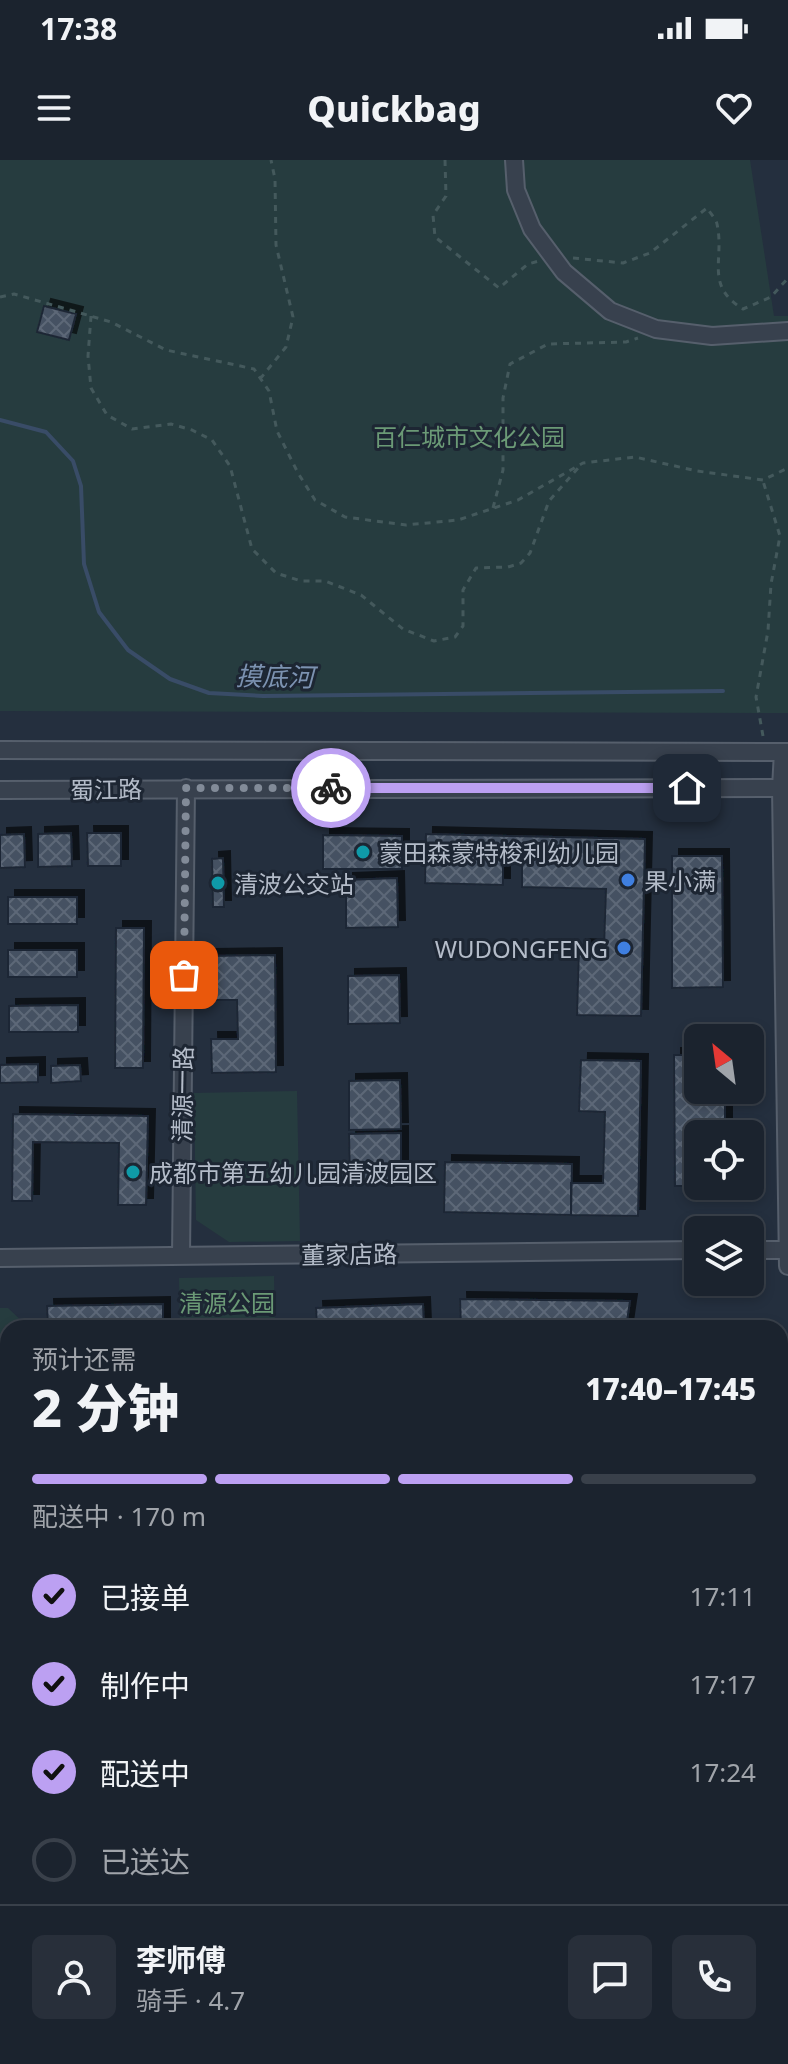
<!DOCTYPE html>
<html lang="zh">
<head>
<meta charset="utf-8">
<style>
	body { margin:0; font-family:"Noto Sans","Noto Sans SC",sans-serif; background:#282f3a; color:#f1f3f6; height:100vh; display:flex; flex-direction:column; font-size:30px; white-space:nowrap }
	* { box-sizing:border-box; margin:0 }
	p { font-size:26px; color:#a0a4aa }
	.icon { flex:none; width:44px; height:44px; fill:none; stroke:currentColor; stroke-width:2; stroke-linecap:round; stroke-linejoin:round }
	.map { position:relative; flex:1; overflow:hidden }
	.panel { position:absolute; left:0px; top:1160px; width:788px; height:744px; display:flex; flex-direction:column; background:#1b232e; border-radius:24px 24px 0 0; box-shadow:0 4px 12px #0003,0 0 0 2px #39404a }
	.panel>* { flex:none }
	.needle { width:52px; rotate:331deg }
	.buttons { position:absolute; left:684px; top:864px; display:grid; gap:16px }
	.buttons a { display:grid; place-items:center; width:80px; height:80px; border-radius:12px; background:#1b232e; box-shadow:0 4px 12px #0003,0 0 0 2px #39404a; font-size:40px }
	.pin { position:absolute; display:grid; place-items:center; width:68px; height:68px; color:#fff; margin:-34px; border-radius:16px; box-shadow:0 4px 12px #0006 }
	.courier { position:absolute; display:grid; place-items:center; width:80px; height:80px; margin:-40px; border:6px solid #bca0f2; border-radius:50%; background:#fff; color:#222; box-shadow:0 2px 10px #0007 }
	.headline em { font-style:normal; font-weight:800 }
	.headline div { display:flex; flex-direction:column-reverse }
	.headline { display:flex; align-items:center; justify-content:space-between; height:136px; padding:0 32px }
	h1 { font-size:52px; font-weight:800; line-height:60px }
	.bar { display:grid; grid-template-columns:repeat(4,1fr); gap:12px 8px; align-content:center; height:96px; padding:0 32px }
	.bar i { height:10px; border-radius:6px; background:#39404a }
	.bar .current { background:#bca0f2 }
	.bar p { grid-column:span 4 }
	.line { display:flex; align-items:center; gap:20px; padding:0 32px; border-top:2px solid #39404a }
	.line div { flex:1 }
	.round { display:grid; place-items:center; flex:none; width:84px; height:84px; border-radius:12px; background:#282f3a }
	ol { padding:0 32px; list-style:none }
	li { display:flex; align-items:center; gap:24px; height:88px }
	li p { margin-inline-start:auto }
	li .icon { padding:8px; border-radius:50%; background:#bca0f2; color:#111; stroke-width:4 }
	li:last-child { color:#a0a4aa }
	li i { width:44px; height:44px; border:4px solid #39404a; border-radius:50% }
	.status { display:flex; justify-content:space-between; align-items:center; height:56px; padding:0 40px; background:#1b232e; direction:ltr }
	.status svg { height:22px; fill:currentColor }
	header { display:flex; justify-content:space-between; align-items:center; height:104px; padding:0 32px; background:#1b232e; font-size:36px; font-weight:800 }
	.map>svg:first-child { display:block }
	.park { fill:#263c3f }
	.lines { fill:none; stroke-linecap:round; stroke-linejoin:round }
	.stream { stroke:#394c67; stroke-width:4 }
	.building { fill:url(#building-cross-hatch); stroke:#1f2835; stroke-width:2; filter:url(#shadow) }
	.minor-casing { stroke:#565f6c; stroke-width:20 }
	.path { stroke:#44595c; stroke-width:3; stroke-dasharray:6 6; stroke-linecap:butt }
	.minor { stroke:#38414e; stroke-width:16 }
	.done { stroke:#828b98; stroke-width:8; stroke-dasharray:0 14.4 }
	.route { stroke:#bca0f2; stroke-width:10 }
	.culture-dot { fill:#0f9aa8; stroke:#1d2633; stroke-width:3 }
	.shop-dot { fill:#3f7fe0; stroke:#1d2633; stroke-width:3 }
	.labels { text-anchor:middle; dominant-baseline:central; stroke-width:6; stroke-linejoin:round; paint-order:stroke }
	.park-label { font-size:24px; fill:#6b9a76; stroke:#1d2633 }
	.street-label { font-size:24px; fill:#b4bcc9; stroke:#1d2633 }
	.poi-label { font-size:24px; fill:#b4bcc9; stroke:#1d2633; text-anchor:start }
	.water-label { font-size:26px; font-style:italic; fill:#7c92b1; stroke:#1d2633 }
</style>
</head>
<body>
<div class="status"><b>17:38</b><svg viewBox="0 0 49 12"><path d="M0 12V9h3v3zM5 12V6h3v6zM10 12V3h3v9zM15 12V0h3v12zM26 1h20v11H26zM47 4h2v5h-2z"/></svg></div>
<header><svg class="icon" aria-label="menu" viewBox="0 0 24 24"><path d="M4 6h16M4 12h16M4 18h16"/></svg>Quickbag<svg class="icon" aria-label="heart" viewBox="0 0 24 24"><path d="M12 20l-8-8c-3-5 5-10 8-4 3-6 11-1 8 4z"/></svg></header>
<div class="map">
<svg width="788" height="1904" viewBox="0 0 788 1904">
	<defs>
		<pattern id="building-cross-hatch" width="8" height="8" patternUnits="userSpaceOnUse" patternTransform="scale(2)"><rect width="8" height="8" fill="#455162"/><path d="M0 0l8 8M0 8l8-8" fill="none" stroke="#5d6877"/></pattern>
		<filter id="shadow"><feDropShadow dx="7" dy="-7" stdDeviation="0" flood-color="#0009"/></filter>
	</defs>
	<rect width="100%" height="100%" fill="#242f3e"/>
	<path class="park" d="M0 0H750L774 156H788V553L0 551Z
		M297 931 300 1081 229 1082 196 1060 194 933Z
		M274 1116 275 1168H180L179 1118Z
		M0 1148H8L29 1168H8V1280L0 1273Z
		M0 1286 8 1293V1448H0Z"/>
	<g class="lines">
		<path class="stream" d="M0 260 46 272 73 301 81 326 84 404 99 452 128 490 170 519 209 533 263 536 723 531"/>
	</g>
	<path class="building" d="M44 146 76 154 69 180 37 172Z
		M71 673 72 706 38 707V674Z
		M87 673H121V706H88Z
		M24 674 25 707 0 708V675Z
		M426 674 645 679 641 856 577 855 579 786 604 787 606 729 522 727V702H503V725L425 723Z
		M323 675 402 676V709H323Z
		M672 696H722L723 827 672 828Z
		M223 698 224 747H213L212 699Z
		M397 718 398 767 346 768V720Z
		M8 737H77V764H8Z
		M116 768H144L143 908H115Z
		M8 790H77V817H8Z
		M275 795 276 912 212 913 211 879H238L237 840H208V796Z
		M399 815 400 863 348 864V816Z
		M78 845V872H9V846Z
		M674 895H698V930H725V974H698V1026H675Z
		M581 900 641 901 638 1056 571 1055V1023H603L605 952 579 951Z
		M38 904V922L0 923V905Z
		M80 905 81 921 51 923V906Z
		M400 920 401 969 349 970V921Z
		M13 954 148 956 146 1045H118L119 983 33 982 32 1041H12Z
		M401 973V1022L350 1023 349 974Z
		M445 1002 572 1004 571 1055 444 1052Z
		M460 1139 630 1141 626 1168H461Z
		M163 1144V1168H48L47 1146Z
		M423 1144 424 1168H317L316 1148Z
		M0 1551H8V1586H0Z
		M0 1725 8 1741V1771L0 1775Z
		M263 1896H299L296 1904H260Z
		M348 1896H373V1904H347Z
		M461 1896H585V1904H460Z"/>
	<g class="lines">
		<g class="minor-casing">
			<path id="minor" d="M514 0 516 30 532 69 564 112 610 151 656 169 712 176 788 171
				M0 590 788 592
				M783 592 781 628 788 1106
				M0 630 788 628
				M750 1090H788
				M181 1096 186 628
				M0 1098 698 1090
				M780 1488H788
				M0 1496H8
				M0 1895 4 1904"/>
		</g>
		<path class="path" d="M445 0 446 36 433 55 435 77 499 128 528 104 539 101
			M573 98 623 103 650 93 707 48C710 53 716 59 717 64 725 100 704 125 743 149L771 137 788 118
			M0 137 14 134 70 150 111 162 166 190 254 209 269 231 277 271 298 313 315 340 345 357 406 365 458 360 518 340 583 303 635 297 697 311 763 320 788 308
			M91 156 88 196 91 228 107 255 132 269 171 264 192 270 212 280 230 306 252 389 276 413 301 421H325L361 435 403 469 434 481 455 477 463 466V430L476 408 508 407 521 403 530 393 549 341 579 307
			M260 219 286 187 293 157 276 85 275 19 271 0
			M493 348 503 310V238L510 204 548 184 626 182 638 178
			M763 576 756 537 768 471 771 424 780 376 763 321"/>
		<use href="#minor" class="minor"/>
	</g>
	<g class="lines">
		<path class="done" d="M184 815 186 628H331"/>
		<path class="route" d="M331 628H687"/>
	</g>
	<g class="culture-dot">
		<circle cx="363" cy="692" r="8"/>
		<circle cx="218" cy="723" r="8"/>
		<circle cx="133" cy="1012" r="8"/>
	</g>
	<g class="shop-dot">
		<circle cx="628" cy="720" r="8"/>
		<circle cx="624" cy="788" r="8"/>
	</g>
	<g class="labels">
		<g class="park-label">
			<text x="469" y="276">百仁城市文化公园</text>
			<text x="227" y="1142">清源公园</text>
		</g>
		<g class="street-label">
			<text transform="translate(106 629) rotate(-1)">蜀江路</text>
			<text transform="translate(182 934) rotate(-89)">清源一路</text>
			<text transform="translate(349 1094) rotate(-1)">董家店路</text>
		</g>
		<g class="poi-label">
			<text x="379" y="692">蒙田森蒙特梭利幼儿园</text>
			<text x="644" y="720">果小满</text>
			<text x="234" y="723">清波公交站</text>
			<text x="608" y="788" text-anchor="end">WUDONGFENG</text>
			<text x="149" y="1012">成都市第五幼儿园清波园区</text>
		</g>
		<g class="water-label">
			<text transform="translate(275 516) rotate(1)">摸底河</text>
		</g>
	</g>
</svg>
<div class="buttons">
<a><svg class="needle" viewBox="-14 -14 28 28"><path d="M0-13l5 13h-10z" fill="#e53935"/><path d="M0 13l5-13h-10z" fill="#a0a4aa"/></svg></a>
<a><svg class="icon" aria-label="locate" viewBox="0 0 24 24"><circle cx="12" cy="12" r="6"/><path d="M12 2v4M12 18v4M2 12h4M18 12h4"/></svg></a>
<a><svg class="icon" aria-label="layers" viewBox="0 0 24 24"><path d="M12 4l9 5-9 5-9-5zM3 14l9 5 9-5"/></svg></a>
</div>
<div class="pin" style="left:184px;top:815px;background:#ea580c"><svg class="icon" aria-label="bag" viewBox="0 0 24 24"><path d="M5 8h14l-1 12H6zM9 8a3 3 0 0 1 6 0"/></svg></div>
<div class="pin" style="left:687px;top:628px;background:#1f2937"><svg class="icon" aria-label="home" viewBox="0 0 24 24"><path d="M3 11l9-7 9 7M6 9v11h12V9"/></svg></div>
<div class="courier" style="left:331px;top:628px"><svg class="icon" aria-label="bike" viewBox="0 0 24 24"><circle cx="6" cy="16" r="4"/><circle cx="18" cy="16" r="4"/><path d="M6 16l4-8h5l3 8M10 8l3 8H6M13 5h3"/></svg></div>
<section class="panel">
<div class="headline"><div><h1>2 分钟</h1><p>预计还需</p></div><em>17:40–17:45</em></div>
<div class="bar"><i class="current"></i><i class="current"></i><i class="current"></i><i></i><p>配送中 · 170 m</p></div>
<ol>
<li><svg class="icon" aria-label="check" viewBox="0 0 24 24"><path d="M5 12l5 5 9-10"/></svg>已接单<p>17:11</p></li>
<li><svg class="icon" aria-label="check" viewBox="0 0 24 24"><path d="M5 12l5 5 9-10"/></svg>制作中<p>17:17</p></li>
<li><svg class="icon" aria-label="check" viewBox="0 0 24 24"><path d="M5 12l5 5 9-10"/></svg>配送中<p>17:24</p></li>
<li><i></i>已送达</li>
</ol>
<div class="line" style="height:144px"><a class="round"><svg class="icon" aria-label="person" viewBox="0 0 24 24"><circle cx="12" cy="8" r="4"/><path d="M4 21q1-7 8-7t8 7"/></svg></a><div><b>李师傅</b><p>骑手 · 4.7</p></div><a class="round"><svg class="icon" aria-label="chat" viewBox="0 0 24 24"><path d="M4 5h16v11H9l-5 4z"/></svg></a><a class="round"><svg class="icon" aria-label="phone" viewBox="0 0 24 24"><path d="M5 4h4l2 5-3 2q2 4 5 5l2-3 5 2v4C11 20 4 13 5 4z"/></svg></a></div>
</section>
</div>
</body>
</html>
